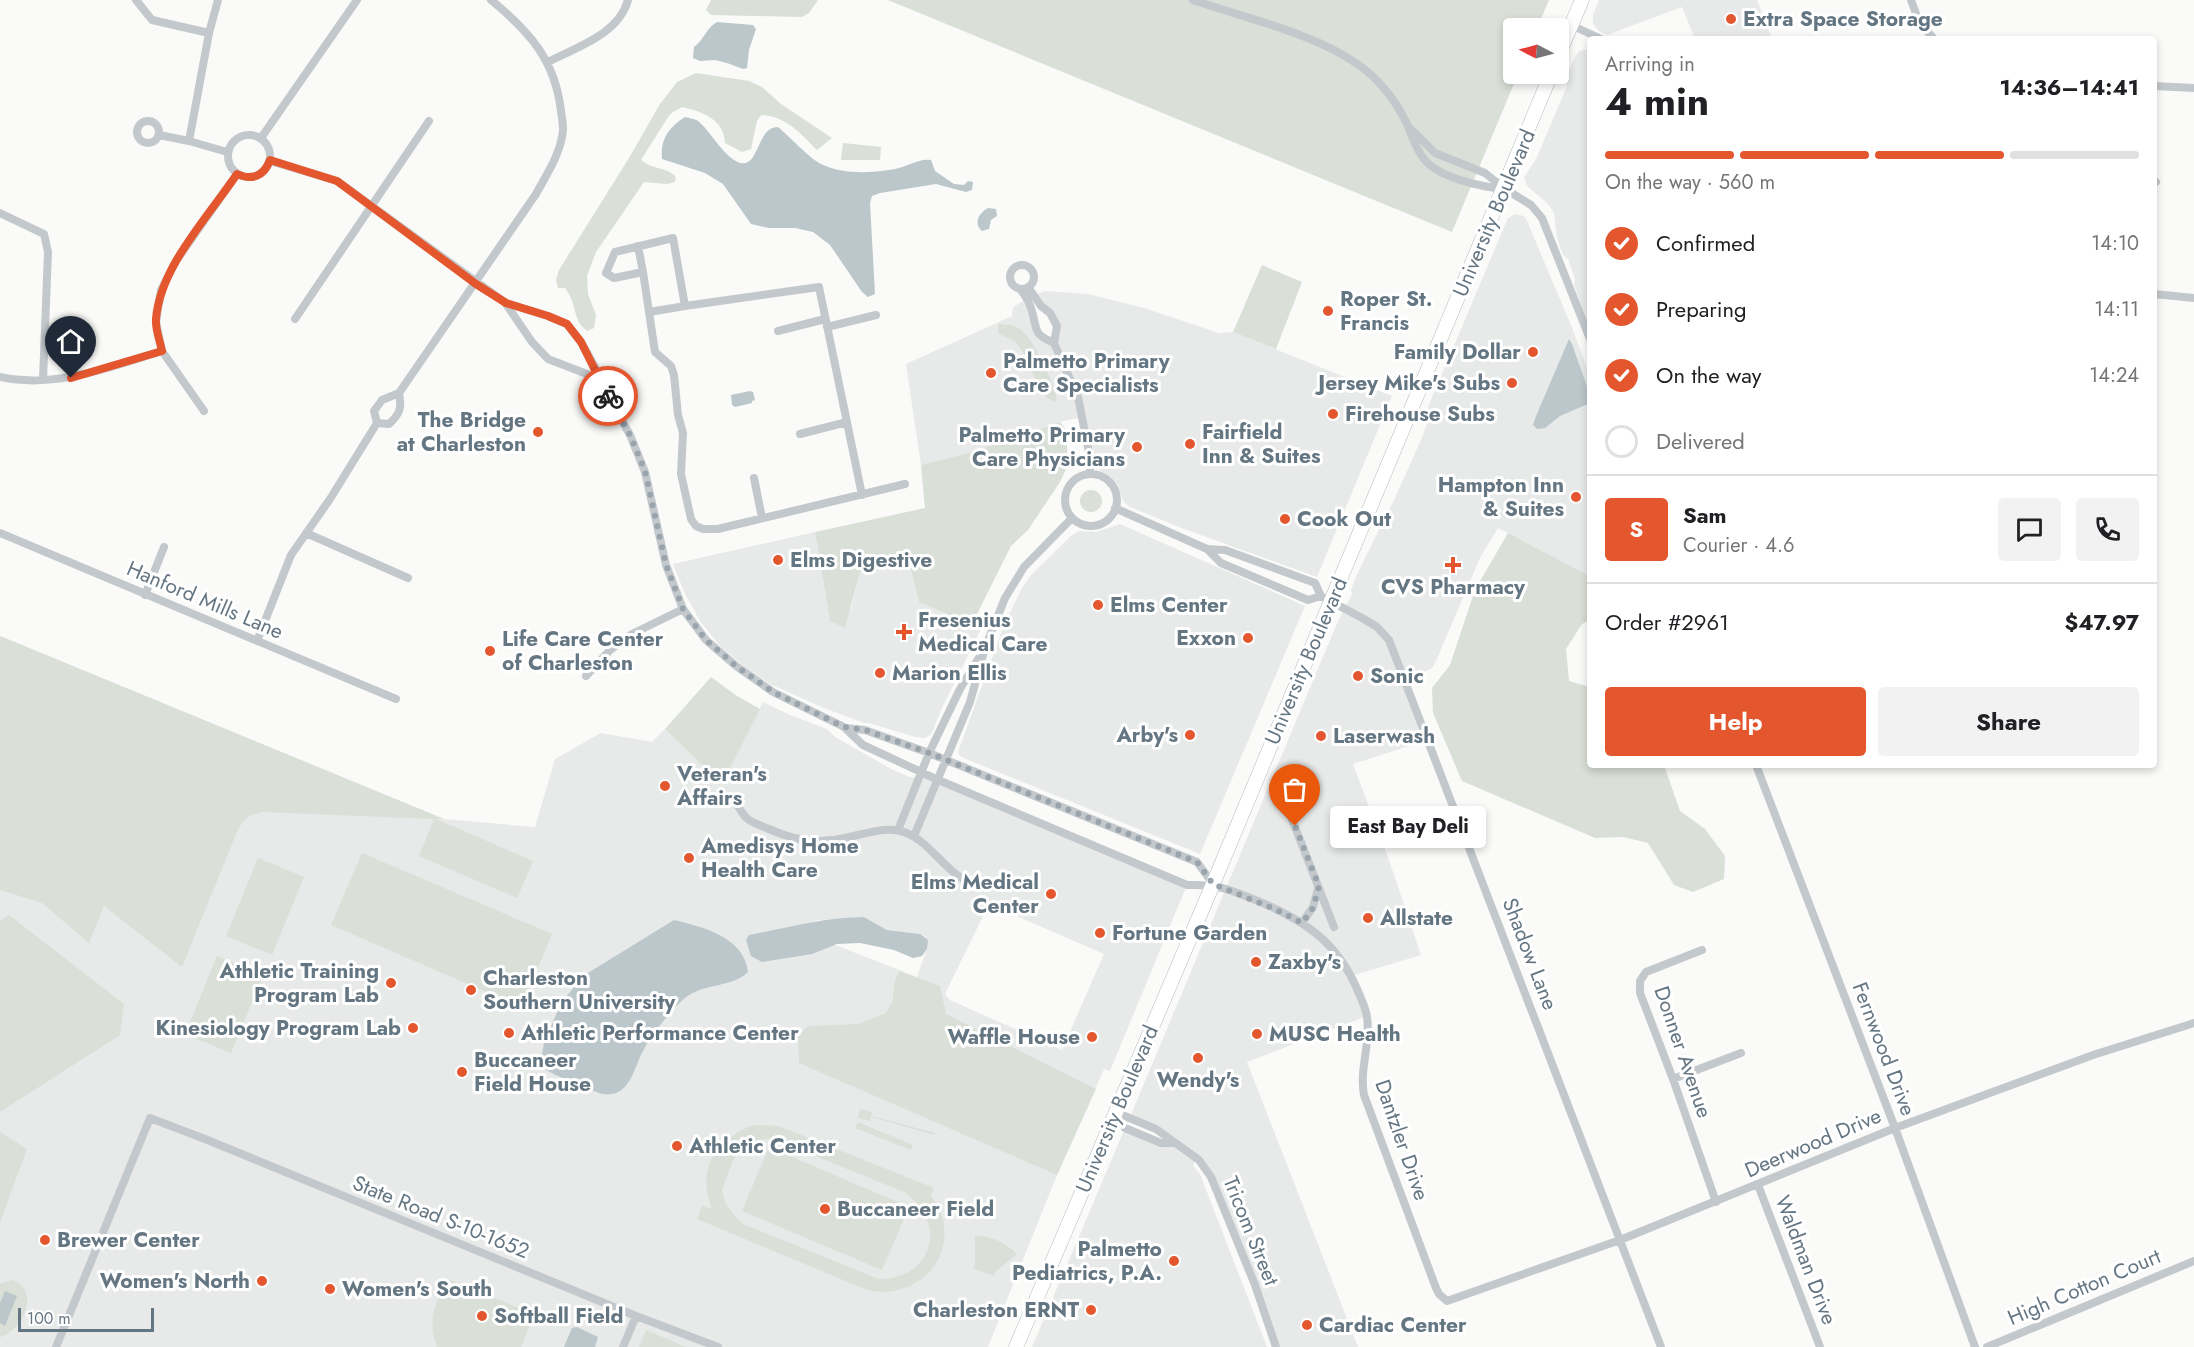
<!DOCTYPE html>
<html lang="en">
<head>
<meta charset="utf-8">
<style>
	body { margin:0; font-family:Jost,sans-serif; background:#f2f2f2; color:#202124; height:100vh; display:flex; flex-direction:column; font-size:22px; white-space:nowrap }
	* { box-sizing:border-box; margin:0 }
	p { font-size:20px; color:#757577 }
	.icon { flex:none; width:33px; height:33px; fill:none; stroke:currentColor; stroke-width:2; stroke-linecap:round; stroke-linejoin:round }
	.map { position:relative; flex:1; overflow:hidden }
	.drawer { position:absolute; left:1587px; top:36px; width:570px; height:732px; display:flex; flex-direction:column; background:#fff; border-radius:6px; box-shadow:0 3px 9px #0003 }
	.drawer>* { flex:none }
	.needle { width:39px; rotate:276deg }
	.controls { position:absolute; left:1503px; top:18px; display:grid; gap:12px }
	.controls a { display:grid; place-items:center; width:66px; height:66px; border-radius:6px; background:#fff; box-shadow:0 3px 9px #0003; font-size:30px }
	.scale { position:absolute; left:18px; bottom:15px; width:136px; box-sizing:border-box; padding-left:6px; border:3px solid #657683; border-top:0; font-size:16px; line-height:21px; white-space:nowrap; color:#657683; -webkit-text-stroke:4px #fff; paint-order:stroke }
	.pin { position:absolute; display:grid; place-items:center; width:51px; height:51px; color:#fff; margin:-62px -26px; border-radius:50% 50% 50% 0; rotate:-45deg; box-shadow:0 0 6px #0007 }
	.pin .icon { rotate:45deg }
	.courier { position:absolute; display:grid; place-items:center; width:60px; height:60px; margin:-30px; border:4px solid #e4572e; border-radius:50%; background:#fff; color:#222; box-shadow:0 2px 8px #0007 }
	.bubble { position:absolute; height:42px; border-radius:6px; background:#fff; box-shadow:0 3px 9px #0003; font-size:20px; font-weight:700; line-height:42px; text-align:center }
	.head em { font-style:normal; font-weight:700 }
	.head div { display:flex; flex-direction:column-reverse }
	.head { display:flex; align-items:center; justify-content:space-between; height:102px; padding:0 18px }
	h1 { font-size:39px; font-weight:700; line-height:45px }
	.bar { display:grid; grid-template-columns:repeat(4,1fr); gap:9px 6px; align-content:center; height:72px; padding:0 18px }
	.bar i { height:8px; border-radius:4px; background:#e0e0e0 }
	.bar .active { background:#e4572e }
	.bar p { grid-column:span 4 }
	.line { display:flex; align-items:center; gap:15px; padding:0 18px; border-top:2px solid #e0e0e0 }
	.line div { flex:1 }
	.round { display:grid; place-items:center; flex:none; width:63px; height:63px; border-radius:6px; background:#f2f2f2 }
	ol { padding:0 18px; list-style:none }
	li { display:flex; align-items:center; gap:18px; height:66px }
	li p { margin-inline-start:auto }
	li .icon { padding:6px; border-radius:50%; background:#e4572e; color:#fff; stroke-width:4 }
	li:last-child { color:#757577 }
	li i { width:33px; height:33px; border:3px solid #e0e0e0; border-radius:50% }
	.button { display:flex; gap:12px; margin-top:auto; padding:12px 18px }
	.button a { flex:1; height:69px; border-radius:6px; background:#e4572e; color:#fff; font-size:24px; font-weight:700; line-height:69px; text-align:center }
	.button a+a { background:#f2f2f2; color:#202124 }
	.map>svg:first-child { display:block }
	.built { fill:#e8e9e9; fill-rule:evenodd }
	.green { fill:#dadfd7; fill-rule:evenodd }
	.water { fill:#bbc7cb }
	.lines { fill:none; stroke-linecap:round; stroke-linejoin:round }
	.primary-casing { stroke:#b5babe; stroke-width:15 }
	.street { stroke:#c3c8cc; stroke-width:8 }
	.primary { stroke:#fff; stroke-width:14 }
	.done { stroke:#99a4ac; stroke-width:6; stroke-dasharray:0 10.8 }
	.route { stroke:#e4572e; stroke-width:8 }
	.poi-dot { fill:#e4572e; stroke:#fff; stroke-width:2 }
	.labels { text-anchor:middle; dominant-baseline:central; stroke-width:6; stroke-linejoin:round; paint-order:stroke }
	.poi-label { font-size:21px; font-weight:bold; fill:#657683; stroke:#fff; text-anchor:start }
	.street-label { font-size:21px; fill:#657683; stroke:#fff }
</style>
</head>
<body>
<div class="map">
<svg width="2194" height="1347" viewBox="0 0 2194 1347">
	<rect width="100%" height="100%" fill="#fafaf8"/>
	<path class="built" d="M1599 0H1757L1772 39H1695L1682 7 1607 35 1599 31 1593 24V15Z
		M1590 49V324L1588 325 1574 285 1575 279 1568 259 1563 255 1557 238 1554 213 1547 203 1527 186 1524 178 1537 157 1567 86V74L1575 57 1579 51Z
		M1515 214 1524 216 1527 221 1573 330 1590 376V576L1498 528 1480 558 1436 661 1432 668 1425 672 1405 679 1428 740 1353 764 1390 863 1421 955 1351 976 1367 1016 1247 1062 1358 1347H1276L1222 1202 1196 1158 1193 1166 1200 1174 1267 1347H1032L1125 1128 1173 1143 1130 1117 1336 626 1352 594 1351 590 1357 574 1393 502 1421 440 1430 416 1428 407 1430 402 1508 218Z
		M1045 291 1088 294 1144 308 1219 333 1233 332 1392 396 1317 577 1184 529 1130 507 1123 501 1118 485 1110 476 1098 469 1091 468 1082 417 1060 422 969 453 921 465 906 364 1012 316 1013 307 1027 299 1034 327 1054 342 1057 326 1035 295Z
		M1120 524 1305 606 1200 854 966 759 960 756 958 752 1005 622 1022 588 1031 575 1072 535 1079 531 1096 532Z
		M815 532 830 621 851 609 860 571 887 564 911 570 919 602 982 627 943 706 933 730 931 734 925 738 915 737 869 723H864L824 708 770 684 745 667 720 646 700 621 685 594 673 564Z
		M0 636 444 819 535 827 555 759 601 733 652 742 665 729 722 785 763 702 790 715 827 729 835 737 895 771 910 777 936 779 1187 885 1110 1071 1104 1069 1057 1175 988 1347H0ZM989 904 1104 954 1062 1050 950 1000 945 994ZM864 917 887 930 920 934 927 949 917 977 792 928 819 920Z"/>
	<path class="green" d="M711 0H818L809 13 802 17 711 15 706 10Z
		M888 0H1549L1537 28H1514V74H1518L1452 232Z
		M696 73 749 81 762 87 781 104 832 138 817 150C801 134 786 116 761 115L757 121 751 149 742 152 725 143C724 119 703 112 682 107L670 114 641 160C652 170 666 166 676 177L675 182 667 184 644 182 596 252 587 276 588 294 596 315 594 328 587 331C584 328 579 324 578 320 573 309 574 299 565 288H558L556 280 559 270 629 158 660 104 677 82Z
		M843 143 881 147 880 160H841Z
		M1262 265 1302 282 1276 349 1233 332Z
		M998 324C1006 325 1015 324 1021 330 1034 340 1056 386 1057 402 1035 399 1032 357 1015 342 1010 339 1003 336 998 333Z
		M1060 422 1066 430 1068 465 1060 482 1028 530 1011 546 972 624 919 602 911 570 887 564 860 572 845 628 830 621 815 532 925 508 921 465 969 453Z
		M1080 501a11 11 0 1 1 22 0a11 11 0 1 1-22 0Z
		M1508 533 1590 576V620L1582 624 1566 649 1569 681 1586 686 1590 685V765H1664L1680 811 1705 829 1725 856 1724 879 1693 892 1674 885 1648 843 1623 837 1595 838 1462 781 1433 713 1432 688 1450 665 1475 590Z
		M0 636 444 819H436L533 861 517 898 419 856 434 819 262 812 249 816 239 827 182 967 104 906 89 943 42 903 0 890Z
		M711 677 737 696 760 709 722 785 665 729Z
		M362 853 552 934 521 1007 331 925Z
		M258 858 304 877 272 955 226 936Z
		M9 915 124 1004 120 1035 0 1112V921Z
		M217 956 263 975 231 1053 185 1034Z
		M899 971 940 986 946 1014 1096 1089 1057 1175 799 1063 798 1036 808 1026 859 1024 886 1013 893 1001 894 984Z
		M860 1109 872 1112 871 1116 935 1133V1135L871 1117 870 1121 858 1118Z
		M858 1122 913 1145 911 1150 855 1128Z
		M753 1125 779 1126 934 1188 931 1195C936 1203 941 1211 943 1221 953 1267 909 1300 867 1290L697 1219 702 1206 712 1209C696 1169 715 1141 753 1125ZM773 1139 904 1192C949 1222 933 1279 879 1279L745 1225C733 1215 725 1207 722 1191 734 1159 734 1139 773 1139Z
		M0 1132 27 1149 0 1222Z
		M769 1147 909 1207 882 1270 742 1211Z
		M975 1236C991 1236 1005 1242 1017 1254L995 1272 994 1276 973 1268 975 1264Z
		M448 1279 528 1312 532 1320 521 1347H437C427 1320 435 1302 448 1279Z
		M11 1280C42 1288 23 1331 0 1337V1284Z
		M646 1330 686 1347H639Z"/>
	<path class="water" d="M717 22 753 25 756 29 749 50 747 68 743 69 727 63 715 60 700 61 693 58 694 47C704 40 706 28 717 22Z
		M685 117C689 118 695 119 698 121 711 130 737 181 753 157 761 145 763 127 778 127 789 136 809 158 821 164 843 175 872 173 895 169 907 167 919 158 931 160L935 171 954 184 964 185 968 181 973 182 972 190 966 192 936 184 880 193 872 196 870 203 875 294 868 297 862 292 830 245 813 232 795 228H769L751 224 723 184 705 173 662 159C660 139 669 127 685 117Z
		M988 208 996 209 997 216 991 220 989 229 982 231C973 223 979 213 988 208Z
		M1569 339 1572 344 1590 395V403L1560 416 1545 428 1537 429 1533 425 1536 416Z
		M750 391 753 392 755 400 752 401V403L735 407 732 405 731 395Z
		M864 917 887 930 920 934 928 940 927 949 922 956 913 958 894 950 860 943 837 944 812 954 762 962 751 956 746 940 749 935C787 928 825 917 864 917Z
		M674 920C703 927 744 937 748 972 732 988 703 983 685 998 671 1010 651 1035 643 1051 633 1069 630 1098 603 1094 596 1093 588 1088 582 1085 567 1080 553 1075 540 1066L544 1043 561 1003 583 976Z
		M5 1291 17 1296 5 1326 0 1323V1303Z
		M577 1327 598 1337 595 1347H564L572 1328Z"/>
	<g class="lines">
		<g class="primary-casing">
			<path id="primary" d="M1558 56 1582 0
				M1016 1347 1213 884 1551 74"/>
		</g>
		<path class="street" d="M136 0 152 20 209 33
			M1193 0C1245 18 1310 32 1356 63 1377 77 1395 99 1406 122 1412 135 1415 148 1424 159 1439 178 1482 187 1505 189
			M1911 0 1919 22 1934 39
			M1571 25 1601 39
			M548 62C577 47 619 34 628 0
			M2154 86 2194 88
			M137 132a11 11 0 1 1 22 0a11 11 0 1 1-22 0Z
			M1411 129 1435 153 1485 173 1505 189 1531 205 1542 218 1590 339
			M228 156a21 21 0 1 1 42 0a21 21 0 1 1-42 0Z
			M159 135 189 141 227 152
			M261 138 357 0
			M189 141 209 33 218 0
			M270 161 337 181 506 303 548 316 567 324 581 342 595 367 603 387 630 435 645 472 666 565 683 609 706 640 736 666 773 692 844 727 863 745 936 779 1187 885C1219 884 1230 890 1258 901 1306 921 1337 942 1358 991 1361 999 1366 1008 1367 1017 1371 1043 1359 1069 1364 1095L1436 1288 1439 1294 1447 1301 1620 1240 1895 1128 2093 1055 2194 1023
			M2154 180 2156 182
			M0 213 44 234 48 252 43 380
			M638 246 643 272
			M1010 277a12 12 0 1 1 24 0a12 12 0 1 1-24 0Z
			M1028 287 1041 306 1050 313 1057 326 1054 343 1078 397 1090 458V474
			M1020 289C1026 296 1031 306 1033 315 1037 332 1035 335 1054 343
			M2154 294 2194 298
			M506 304 532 342 548 359 587 374 603 386
			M649 312 685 306
			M295 319 429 121
			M827 327 876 315
			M778 331 825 319
			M0 377C55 389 110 367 162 351
			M399 393 536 194C547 174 561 153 563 130 563 124 562 117 561 111 555 60 530 32 491 0
			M204 411 162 351 156 322 161 290 176 261 237 174
			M377 423 389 424C400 414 402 408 399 393
			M800 434 847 422
			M1065 500a26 26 0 1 1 52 0a26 26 0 1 1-52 0Z
			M754 478 762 518
			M862 495 819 287 685 306 673 238 615 252 606 273 614 278 643 272 655 352 671 366 674 375 678 415 683 433 681 474 691 519 696 526 703 529H718L905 484
			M1115 508 1207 549 1225 550 1315 583 1321 596 1364 619 1377 627 1389 640 1661 1347
			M0 533 396 699
			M306 533 408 578
			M1207 549 1221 563 1308 600 1321 596
			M145 595 164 547
			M257 641 291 555 330 499 377 423 374 411 382 400 399 393
			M586 676 610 650 632 634 683 609
			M845 728 865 730 929 753 1197 862 1213 884
			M1756 765 1895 1128 1975 1347
			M735 801C747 822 747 820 769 829 800 843 822 844 854 836 869 833 885 827 900 831 928 837 944 873 974 885
			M1288 809 1334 927
			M898 830 929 753 960 689 978 659
			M914 836 970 702 985 648 1005 598 1024 567 1072 518
			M1302 923 1313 907 1318 889
			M1702 950 1646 972 1640 981V993L1673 1079 1716 1202
			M1673 1079 1741 1053
			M1115 1112 1156 1129 1199 1160 1211 1177 1255 1285 1276 1347
			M1125 1128 1161 1143H1173
			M1758 1185 1820 1347
			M56 1347 150 1118 205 1139 636 1316 718 1347
			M623 1347 636 1316
			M1987 1347 2194 1261"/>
		<use href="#primary" class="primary"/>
	</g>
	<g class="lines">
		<path class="done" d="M608 396 630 435 645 471 666 565 683 609 706 640 736 666 773 692 844 727 865 730 929 753 1197 862 1213 884 1275 909 1302 923 1313 908 1319 886 1295 826"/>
		<path class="route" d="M71 378 162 351C160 341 155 329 156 319 160 267 208 217 237 174 252 181 264 176 270 160L337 181 476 284 506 303 548 316 567 324 581 342 608 396"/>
	</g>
	<g class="poi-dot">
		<circle cx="1731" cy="19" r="6"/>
		<circle cx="1328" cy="311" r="6"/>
		<circle cx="1533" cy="352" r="6"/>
		<circle cx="991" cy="373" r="6"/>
		<circle cx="1512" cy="383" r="6"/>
		<circle cx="1333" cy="414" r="6"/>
		<circle cx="538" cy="432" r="6"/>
		<circle cx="1190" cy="444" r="6"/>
		<circle cx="1137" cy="447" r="6"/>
		<circle cx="1576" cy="497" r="6"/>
		<circle cx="1285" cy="519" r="6"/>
		<circle cx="778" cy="560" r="6"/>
		<path d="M1450 556h6v6h6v6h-6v6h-6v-6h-6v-6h6z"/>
		<circle cx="1098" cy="605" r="6"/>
		<path d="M901 623h6v6h6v6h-6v6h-6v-6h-6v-6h6z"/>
		<circle cx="1248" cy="638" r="6"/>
		<circle cx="490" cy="651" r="6"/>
		<circle cx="880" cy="673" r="6"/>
		<circle cx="1358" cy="676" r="6"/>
		<circle cx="1190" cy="735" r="6"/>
		<circle cx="1321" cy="736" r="6"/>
		<circle cx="665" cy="786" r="6"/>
		<circle cx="689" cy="858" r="6"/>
		<circle cx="1051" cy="894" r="6"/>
		<circle cx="1368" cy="918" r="6"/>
		<circle cx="1100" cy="933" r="6"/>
		<circle cx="1256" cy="962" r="6"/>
		<circle cx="391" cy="983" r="6"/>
		<circle cx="471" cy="990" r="6"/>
		<circle cx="413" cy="1028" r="6"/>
		<circle cx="509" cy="1033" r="6"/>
		<circle cx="1257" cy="1034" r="6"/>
		<circle cx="1092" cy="1037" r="6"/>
		<circle cx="1198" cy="1058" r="6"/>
		<circle cx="462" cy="1072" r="6"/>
		<circle cx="677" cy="1146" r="6"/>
		<circle cx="825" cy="1209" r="6"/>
		<circle cx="45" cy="1240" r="6"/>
		<circle cx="1174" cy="1261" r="6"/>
		<circle cx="262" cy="1281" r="6"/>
		<circle cx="330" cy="1289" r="6"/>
		<circle cx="1091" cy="1310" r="6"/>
		<circle cx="482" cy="1316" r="6"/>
		<circle cx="1307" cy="1325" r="6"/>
	</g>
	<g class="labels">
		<g class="poi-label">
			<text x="1743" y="19">Extra Space Storage</text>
			<text x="1340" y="299">Roper St.<tspan x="1340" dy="24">Francis</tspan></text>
			<text x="1521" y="352" text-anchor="end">Family Dollar</text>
			<text x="1003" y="361">Palmetto Primary<tspan x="1003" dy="24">Care Specialists</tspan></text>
			<text x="1500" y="383" text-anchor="end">Jersey Mike's Subs</text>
			<text x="1345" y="414">Firehouse Subs</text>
			<text x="526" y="420" text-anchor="end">The Bridge<tspan x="526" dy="24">at Charleston</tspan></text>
			<text x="1202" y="432">Fairfield<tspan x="1202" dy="24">Inn &amp; Suites</tspan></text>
			<text x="1125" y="435" text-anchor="end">Palmetto Primary<tspan x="1125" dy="24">Care Physicians</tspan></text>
			<text x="1564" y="485" text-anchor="end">Hampton Inn<tspan x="1564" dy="24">&amp; Suites</tspan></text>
			<text x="1297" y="519">Cook Out</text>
			<text x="790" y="560">Elms Digestive</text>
			<text x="1453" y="587" text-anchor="middle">CVS Pharmacy</text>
			<text x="1110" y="605">Elms Center</text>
			<text x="918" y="620">Fresenius<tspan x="918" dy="24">Medical Care</tspan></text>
			<text x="1236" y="638" text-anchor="end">Exxon</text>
			<text x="502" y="639">Life Care Center<tspan x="502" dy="24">of Charleston</tspan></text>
			<text x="892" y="673">Marion Ellis</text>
			<text x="1370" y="676">Sonic</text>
			<text x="1178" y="735" text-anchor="end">Arby's</text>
			<text x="1333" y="736">Laserwash</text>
			<text x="677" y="774">Veteran's<tspan x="677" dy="24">Affairs</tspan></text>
			<text x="701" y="846">Amedisys Home<tspan x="701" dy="24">Health Care</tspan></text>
			<text x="1039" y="882" text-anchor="end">Elms Medical<tspan x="1039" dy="24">Center</tspan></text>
			<text x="1380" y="918">Allstate</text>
			<text x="1112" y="933">Fortune Garden</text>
			<text x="1268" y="962">Zaxby's</text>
			<text x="379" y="971" text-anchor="end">Athletic Training<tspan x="379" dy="24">Program Lab</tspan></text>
			<text x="483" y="978">Charleston<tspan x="483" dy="24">Southern University</tspan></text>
			<text x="401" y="1028" text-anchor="end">Kinesiology Program Lab</text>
			<text x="521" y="1033">Athletic Performance Center</text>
			<text x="1269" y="1034">MUSC Health</text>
			<text x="1080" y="1037" text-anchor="end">Waffle House</text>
			<text x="474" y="1060">Buccaneer<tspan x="474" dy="24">Field House</tspan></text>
			<text x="1198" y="1080" text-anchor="middle">Wendy's</text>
			<text x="689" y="1146">Athletic Center</text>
			<text x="837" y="1209">Buccaneer Field</text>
			<text x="57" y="1240">Brewer Center</text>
			<text x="1162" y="1249" text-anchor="end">Palmetto<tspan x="1162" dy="24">Pediatrics, P.A.</tspan></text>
			<text x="250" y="1281" text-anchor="end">Women's North</text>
			<text x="342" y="1289">Women's South</text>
			<text x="1079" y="1310" text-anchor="end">Charleston ERNT</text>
			<text x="494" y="1316">Softball Field</text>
			<text x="1319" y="1325">Cardiac Center</text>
		</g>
		<g class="street-label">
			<text transform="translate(1494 213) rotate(-67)">University Boulevard</text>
			<text transform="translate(205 600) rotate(23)">Hanford Mills Lane</text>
			<text transform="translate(1306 661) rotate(-67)">University Boulevard</text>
			<text transform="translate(1530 954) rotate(69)">Shadow Lane</text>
			<text transform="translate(1884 1049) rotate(69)">Fernwood Drive</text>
			<text transform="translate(1683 1052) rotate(71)">Donner Avenue</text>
			<text transform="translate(1117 1109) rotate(-67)">University Boulevard</text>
			<text transform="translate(1402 1140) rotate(71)">Dantzler Drive</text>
			<text transform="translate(1813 1143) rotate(-23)">Deerwood Drive</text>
			<text transform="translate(441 1217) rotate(22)">State Road S-10-1652</text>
			<text transform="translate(1251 1231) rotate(68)">Tricom Street</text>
			<text transform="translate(1806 1260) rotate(69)">Waldman Drive</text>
			<text transform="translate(2084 1287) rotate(-23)">High Cotton Court</text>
		</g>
	</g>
</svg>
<div class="controls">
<a><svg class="needle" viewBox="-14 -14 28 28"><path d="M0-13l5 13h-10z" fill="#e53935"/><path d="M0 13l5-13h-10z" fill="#757577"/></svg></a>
</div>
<div class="scale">100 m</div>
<div class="pin" style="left:1295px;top:826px;background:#ea580c"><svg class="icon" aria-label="bag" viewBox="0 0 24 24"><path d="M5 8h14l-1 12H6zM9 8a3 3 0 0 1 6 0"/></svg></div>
<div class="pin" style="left:71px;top:378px;background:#1f2937"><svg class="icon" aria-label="home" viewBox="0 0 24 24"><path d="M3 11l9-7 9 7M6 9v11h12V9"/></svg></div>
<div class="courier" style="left:608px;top:396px"><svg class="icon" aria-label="bike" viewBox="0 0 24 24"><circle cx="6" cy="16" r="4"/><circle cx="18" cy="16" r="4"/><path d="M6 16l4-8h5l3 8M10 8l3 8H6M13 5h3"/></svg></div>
<div class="bubble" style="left:1330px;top:806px;width:156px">East Bay Deli</div>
<section class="drawer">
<div class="head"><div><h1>4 min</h1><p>Arriving in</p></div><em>14:36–14:41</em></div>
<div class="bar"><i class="active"></i><i class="active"></i><i class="active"></i><i></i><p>On the way · 560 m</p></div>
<ol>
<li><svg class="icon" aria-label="check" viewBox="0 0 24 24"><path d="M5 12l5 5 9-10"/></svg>Confirmed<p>14:10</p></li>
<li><svg class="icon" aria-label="check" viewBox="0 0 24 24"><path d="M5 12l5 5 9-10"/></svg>Preparing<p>14:11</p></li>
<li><svg class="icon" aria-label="check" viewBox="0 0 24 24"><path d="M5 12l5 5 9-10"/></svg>On the way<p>14:24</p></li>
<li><i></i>Delivered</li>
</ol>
<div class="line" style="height:108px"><b class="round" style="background:#e4572e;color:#fff">S</b><div><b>Sam</b><p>Courier · 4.6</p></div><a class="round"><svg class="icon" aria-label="chat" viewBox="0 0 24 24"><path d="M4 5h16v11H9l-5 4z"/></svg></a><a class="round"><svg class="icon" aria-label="phone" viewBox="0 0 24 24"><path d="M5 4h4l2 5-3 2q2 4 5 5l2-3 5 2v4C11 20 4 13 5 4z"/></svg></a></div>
<div class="line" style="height:78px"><div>Order #2961</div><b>$47.97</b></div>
<div class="button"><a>Help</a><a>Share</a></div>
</section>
</div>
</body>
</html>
